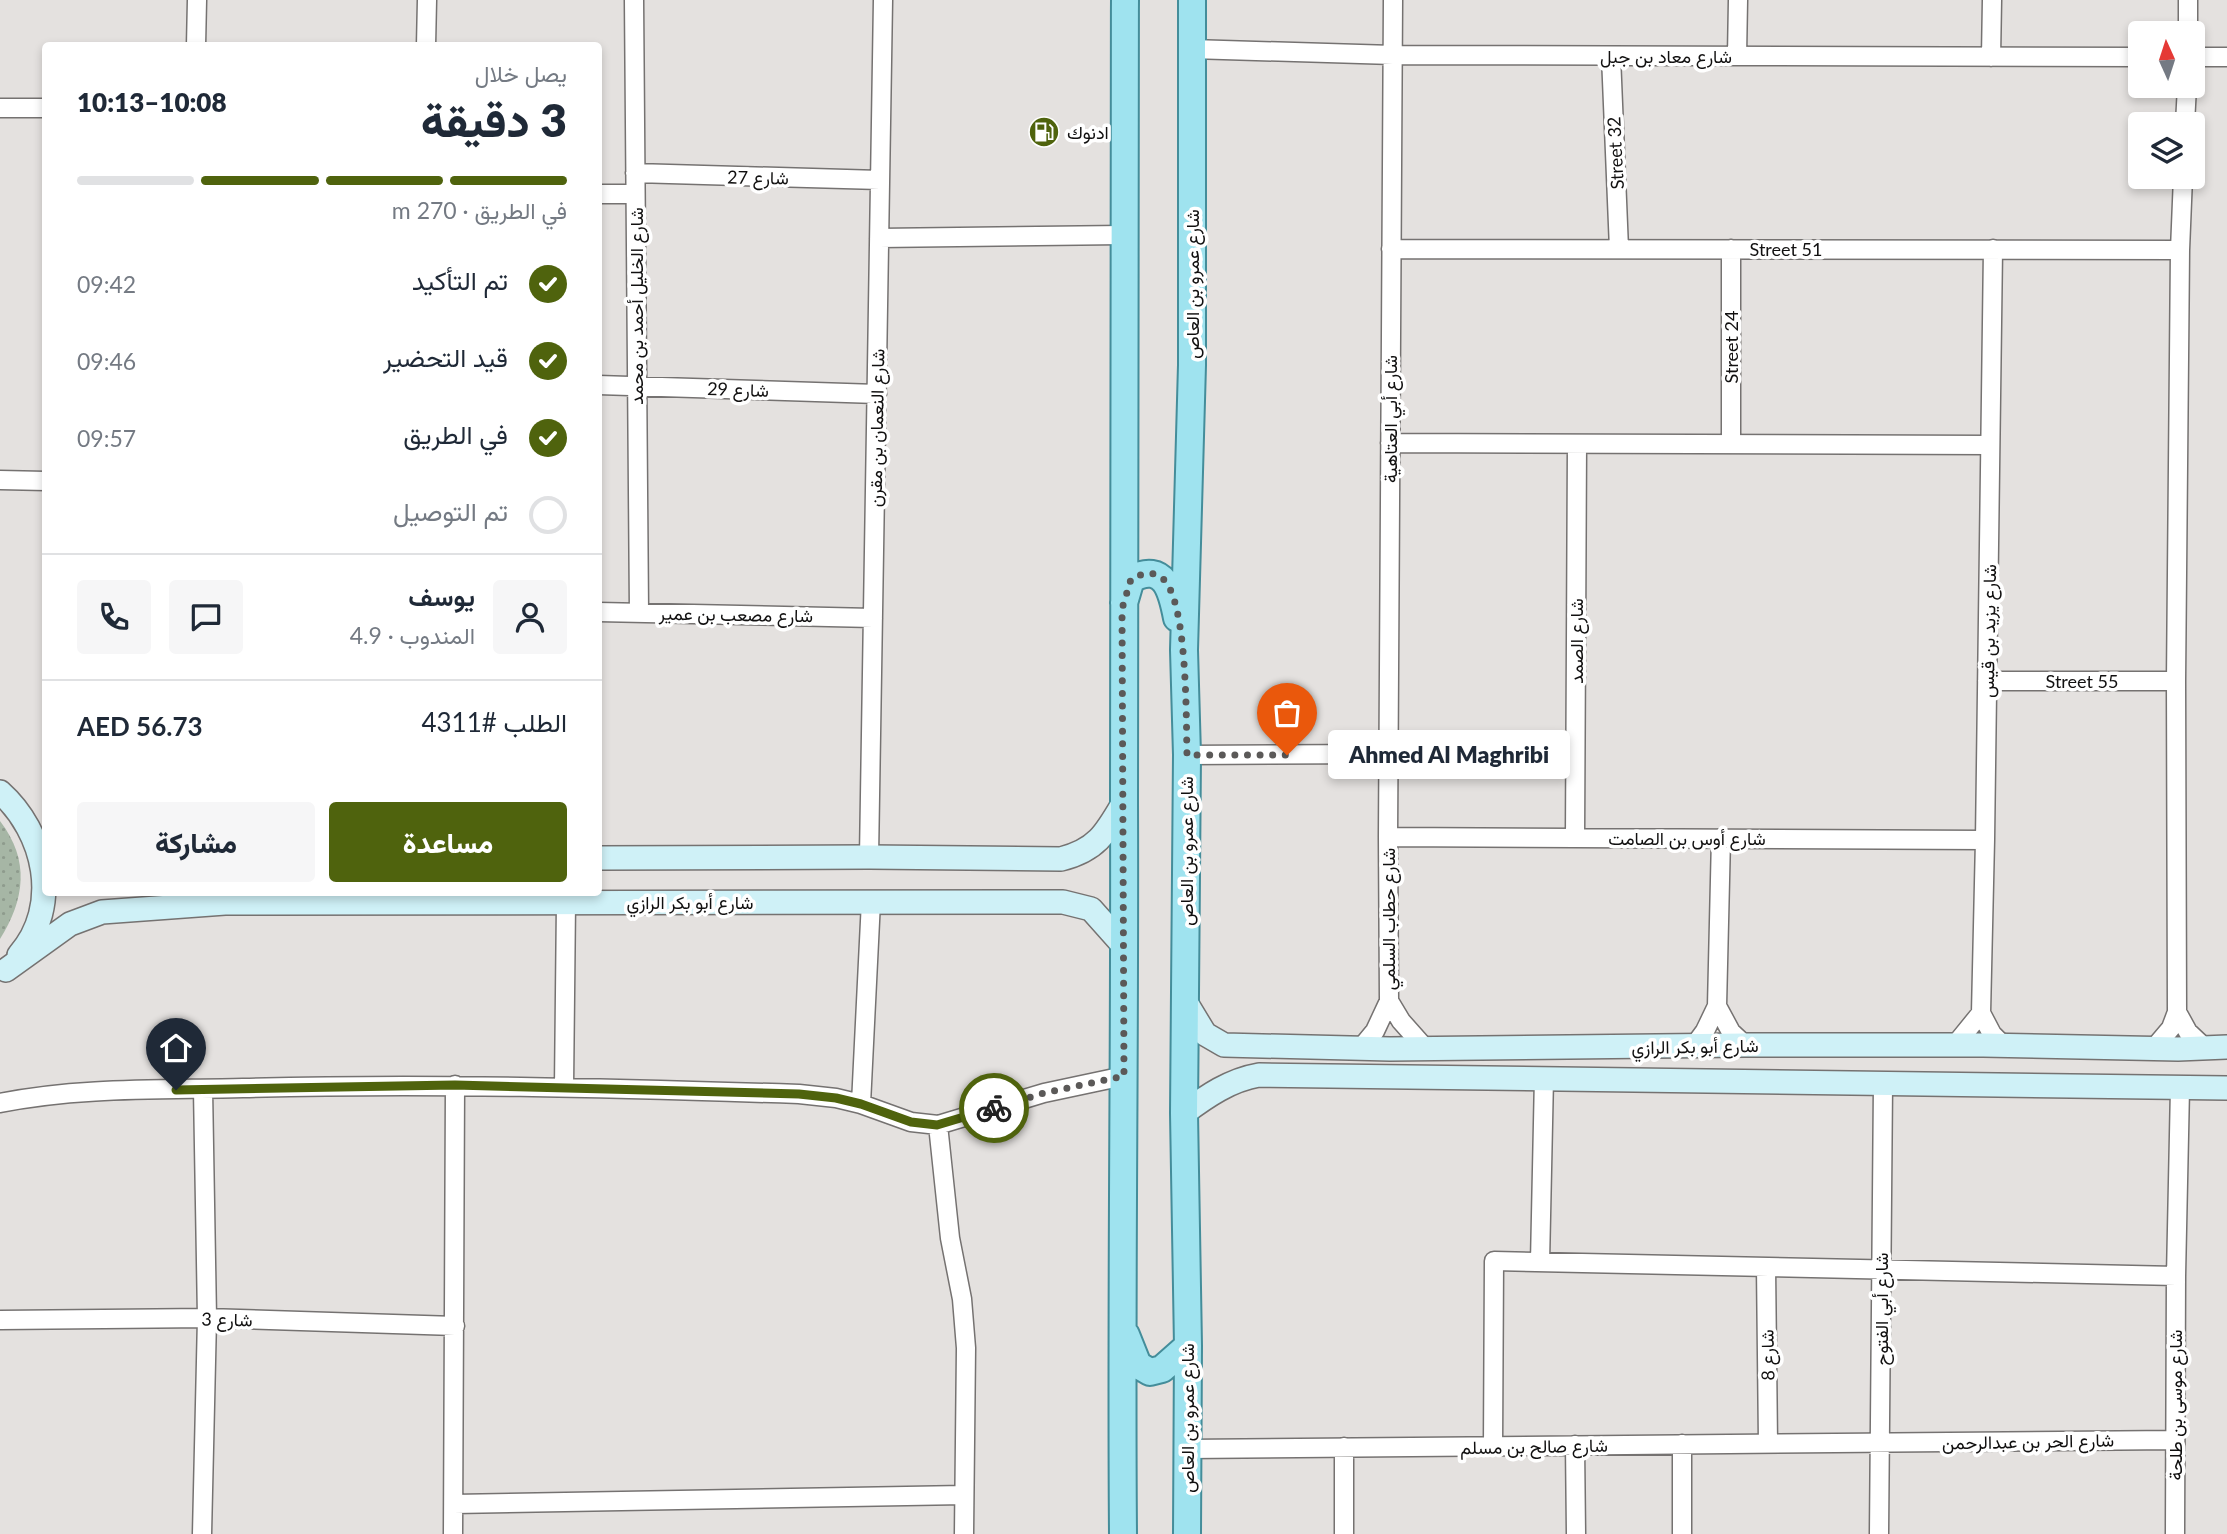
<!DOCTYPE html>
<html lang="ar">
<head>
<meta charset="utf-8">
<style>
	body { margin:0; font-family:Lato,Vazirmatn,sans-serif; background:#f6f6f7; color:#1f2937; direction:rtl; height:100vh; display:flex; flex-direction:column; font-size:26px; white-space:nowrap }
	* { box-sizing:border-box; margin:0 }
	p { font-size:23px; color:#747a83 }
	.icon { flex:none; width:38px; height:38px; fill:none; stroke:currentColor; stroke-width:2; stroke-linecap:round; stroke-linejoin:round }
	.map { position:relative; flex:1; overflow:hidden; direction:ltr }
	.sheet { position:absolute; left:42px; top:42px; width:560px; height:854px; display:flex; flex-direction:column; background:#fff; border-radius:7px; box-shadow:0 4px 10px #0003; direction:rtl }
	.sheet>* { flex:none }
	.needle { width:46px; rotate:357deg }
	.buttons { position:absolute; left:2128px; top:21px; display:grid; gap:14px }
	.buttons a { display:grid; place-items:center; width:77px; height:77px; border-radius:7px; background:#fff; box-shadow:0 4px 10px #0003; font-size:35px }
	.pin { position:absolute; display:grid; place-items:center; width:60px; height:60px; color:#fff; margin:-72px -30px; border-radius:50% 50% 50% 0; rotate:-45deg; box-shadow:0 0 7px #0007 }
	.pin .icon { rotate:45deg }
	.courier { position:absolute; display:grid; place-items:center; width:70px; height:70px; margin:-35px; border:5px solid #4f630d; border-radius:50%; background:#fff; color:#222; box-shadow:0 2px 9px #0007 }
	.bubble { position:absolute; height:49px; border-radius:7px; background:#fff; box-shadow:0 4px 10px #0003; font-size:23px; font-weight:800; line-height:49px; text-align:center; direction:rtl }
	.overview em { font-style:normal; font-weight:800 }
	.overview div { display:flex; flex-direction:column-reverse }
	.overview { display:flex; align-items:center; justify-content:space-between; height:119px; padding:0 35px }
	h1 { font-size:46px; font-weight:800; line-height:52px }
	.bar { display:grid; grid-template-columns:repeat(4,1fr); gap:10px 7px; align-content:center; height:84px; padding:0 35px }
	.bar i { height:9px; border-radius:5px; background:#e0e1e3 }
	.bar .selected { background:#4f630d }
	.bar p { grid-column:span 4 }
	.line { display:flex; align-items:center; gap:18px; padding:0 35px; border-top:2px solid #e0e1e3 }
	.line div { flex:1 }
	.round { display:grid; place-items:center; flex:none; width:74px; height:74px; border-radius:7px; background:#f6f6f7 }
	ol { padding:0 35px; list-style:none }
	li { display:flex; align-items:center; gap:21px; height:77px }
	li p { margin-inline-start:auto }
	li .icon { padding:7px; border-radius:50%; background:#4f630d; color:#fff; stroke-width:4 }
	li:last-child { color:#747a83 }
	li i { width:38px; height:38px; border:4px solid #e0e1e3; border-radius:50% }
	.action { display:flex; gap:14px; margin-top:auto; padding:14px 35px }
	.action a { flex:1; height:80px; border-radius:7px; background:#4f630d; color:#fff; font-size:28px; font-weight:800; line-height:80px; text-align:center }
	.action a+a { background:#f6f6f7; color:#1f2937 }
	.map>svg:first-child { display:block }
	.grass { fill:url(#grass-dots) }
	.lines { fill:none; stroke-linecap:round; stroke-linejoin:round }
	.street-casing { stroke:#757271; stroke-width:21 }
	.secondary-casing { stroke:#757271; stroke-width:26 }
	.primary-casing { stroke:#448d9a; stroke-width:30 }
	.street { stroke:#fff; stroke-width:18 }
	.secondary { stroke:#cff1f7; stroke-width:23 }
	.primary { stroke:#9fe3ef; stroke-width:26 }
	.done { stroke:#5b5958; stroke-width:7; stroke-dasharray:0 12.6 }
	.route { stroke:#4f630d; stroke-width:9 }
	.labels { text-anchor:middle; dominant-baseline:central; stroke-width:7; stroke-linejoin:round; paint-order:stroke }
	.street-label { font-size:18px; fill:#111010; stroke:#fff }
	.poi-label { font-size:18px; fill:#111010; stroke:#fff; text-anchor:start }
</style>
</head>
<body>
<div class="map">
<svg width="2227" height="1534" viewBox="0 0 2227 1534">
	<defs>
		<pattern id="grass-dots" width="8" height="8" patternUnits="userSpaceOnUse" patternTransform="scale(1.75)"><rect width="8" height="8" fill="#a6b6a5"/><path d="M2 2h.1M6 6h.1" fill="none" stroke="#8e9b8d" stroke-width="1.8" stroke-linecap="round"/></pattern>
	</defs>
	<rect width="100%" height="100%" fill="#e4e1df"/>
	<path class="grass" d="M0 821C30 860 25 899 0 939Z"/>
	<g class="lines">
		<g class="street-casing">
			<path id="street" d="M634 0 639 612
				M2188 33V0
				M196 46 197 0
				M426 46 427 0
				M1191 49 1393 55 2140 57
				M1611 56 1619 249
				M1737 56 1738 0
				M1991 57 1992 0
				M2193 57H2227
				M0 108H46
				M2185 124 2187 86
				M635 173 880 180
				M598 194H635
				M879 238 1123 235
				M1391 249 2180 250
				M1993 249 1985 840 1981 1013 1992 1034 2003 1045
				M598 385 877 394
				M1390 443 1990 445
				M1731 444V249
				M0 480 46 481
				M598 612 873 618
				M1987 681H2176
				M1187 755 1388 754
				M1388 837 1985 840
				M1575 838 1577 444
				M1721 838 1717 1006 1731 1032 1745 1045
				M869 857 883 0
				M1389 1001 1401 1021 1425 1048
				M2177 1012 2188 1032 2205 1048
				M1955 1045 1981 1013
				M1694 1046 1705 1031 1717 1006
				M1361 1048 1375 1031 1389 1001 1388 837 1393 0
				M2154 1048 2171 1028 2177 1012 2176 681 2180 250 2183 177
				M564 1087 566 902
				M0 1103C79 1087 162 1090 243 1088 428 1083 613 1088 799 1094L836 1098 861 1104 911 1122 938 1125 1044 1093 1124 1076
				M861 1104 871 901
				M938 1125 950 1238 962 1299 966 1348 964 1534
				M1540 1262 1544 1077
				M1766 1267 1768 1443
				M0 1320 207 1318 455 1326
				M1575 1445 1576 1534
				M1493 1446 1494 1261 2176 1276
				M1187 1449 2175 1440
				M454 1504 964 1495
				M202 1534 207 1318 203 1089
				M453 1534 455 1085
				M1344 1534V1447
				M1682 1534V1444
				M1879 1534 1883 1084
				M2175 1534 2176 1276 2180 1088"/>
		</g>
		<g class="secondary-casing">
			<path id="secondary" d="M0 792C45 832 62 906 19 955
				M598 858 869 857 1061 859C1097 850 1106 833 1124 802
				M6 970 70 924 102 912 225 903 1063 902 1091 909 1124 946
				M1185 1001 1205 1034 1224 1045 1390 1049 1745 1045H1983L2178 1049 2227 1047
				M1184 1113C1207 1096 1230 1080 1259 1075L2227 1088"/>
		</g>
		<g class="primary-casing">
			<path id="primary" d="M1124 603 1131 579C1165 561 1172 592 1177 618
				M1126 1335 1138 1365 1150 1372 1162 1369 1188 1346
				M1123 1534C1121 1290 1125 1046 1124 802 1123 534 1123 267 1125 0
				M1187 1534 1188 1346 1184 1113 1187 755 1184 650 1192 365V0"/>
		</g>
		<use href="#street" class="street"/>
		<use href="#secondary" class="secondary"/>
		<use href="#primary" class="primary"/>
	</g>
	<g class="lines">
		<path class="done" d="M994 1108 1044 1093 1124 1076 1122 609 1131 579C1141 574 1152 570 1162 578 1188 598 1186 722 1187 755H1287"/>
		<path class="route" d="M176 1090 455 1085 799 1094 836 1098 861 1104 911 1122 937 1125 994 1108"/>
	</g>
	<defs>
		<g id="fuel-disc" transform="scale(1.575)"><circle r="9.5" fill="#4f630d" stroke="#fff"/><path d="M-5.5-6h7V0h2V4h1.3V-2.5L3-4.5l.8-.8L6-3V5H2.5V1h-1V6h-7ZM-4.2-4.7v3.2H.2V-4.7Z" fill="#fff"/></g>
	</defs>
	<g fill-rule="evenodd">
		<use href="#fuel-disc" x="1044" y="132"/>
	</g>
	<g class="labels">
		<g class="street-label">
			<text x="1666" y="56">شارع معاد بن جبل</text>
			<text transform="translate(1615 153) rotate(-93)">Street 32</text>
			<text transform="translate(758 177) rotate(1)">شارع 27</text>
			<text x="1786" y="249">Street 51</text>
			<text transform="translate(1192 284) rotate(-90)">شارع عمرو بن العاص</text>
			<text transform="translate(636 306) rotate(-90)">شارع الخليل أحمد بن محمد</text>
			<text transform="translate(1731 347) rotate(-90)">Street 24</text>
			<text transform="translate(738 389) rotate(2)">شارع 29</text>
			<text transform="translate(1390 419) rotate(-90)">شارع أبي العتاهية</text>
			<text transform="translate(876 428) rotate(-89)">شارع النعمان بن مقرن</text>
			<text transform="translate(736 614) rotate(1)">شارع مصعب بن عمير</text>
			<text transform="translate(1988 631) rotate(-89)">شارع يزيد بن قيس</text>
			<text transform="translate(1576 641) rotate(-90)">شارع الصمد</text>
			<text x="2082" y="681">Street 55</text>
			<text x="1687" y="838">شارع أوس بن الصامت</text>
			<text transform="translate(1186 851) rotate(-90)">شارع عمرو بن العاص</text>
			<text x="690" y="902">شارع أبو بكر الرازي</text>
			<text transform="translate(1388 919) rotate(-90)">شارع حطاب السلمي</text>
			<text transform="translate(1695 1046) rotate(-1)">شارع أبو بكر الرازي</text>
			<text transform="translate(1881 1309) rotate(-90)">شارع أبي الفتوح</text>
			<text transform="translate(227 1319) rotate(1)">شارع 3</text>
			<text transform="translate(1767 1355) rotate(-91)">شارع 8</text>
			<text transform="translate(2175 1405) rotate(-90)">شارع موسى بن طلحة</text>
			<text transform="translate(1187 1418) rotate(-90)">شارع عمرو بن العاص</text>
			<text transform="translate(2028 1441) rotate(-1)">شارع الحر بن عبدالرحمن</text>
			<text transform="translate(1534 1446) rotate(-1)">شارع صالح بن مسلم</text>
		</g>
		<g class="poi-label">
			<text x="1067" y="132">ادنوك</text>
		</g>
	</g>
</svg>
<div class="buttons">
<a><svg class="needle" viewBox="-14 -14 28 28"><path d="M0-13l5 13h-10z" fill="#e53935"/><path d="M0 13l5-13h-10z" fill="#747a83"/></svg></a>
<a><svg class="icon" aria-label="layers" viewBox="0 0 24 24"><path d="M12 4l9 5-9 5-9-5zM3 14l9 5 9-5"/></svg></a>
</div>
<div class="pin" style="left:1287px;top:755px;background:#ea580c"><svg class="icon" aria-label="bag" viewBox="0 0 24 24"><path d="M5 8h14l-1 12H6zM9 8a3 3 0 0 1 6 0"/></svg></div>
<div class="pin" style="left:176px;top:1090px;background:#1f2937"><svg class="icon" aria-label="home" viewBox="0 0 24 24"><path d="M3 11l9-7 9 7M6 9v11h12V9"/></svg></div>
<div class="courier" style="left:994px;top:1108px"><svg class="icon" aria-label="bike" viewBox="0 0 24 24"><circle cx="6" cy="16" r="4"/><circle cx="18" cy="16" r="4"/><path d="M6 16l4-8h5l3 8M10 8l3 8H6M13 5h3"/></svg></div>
<div class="bubble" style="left:1328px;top:730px;width:242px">Ahmed Al Maghribi</div>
<section class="sheet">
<div class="overview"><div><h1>3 دقيقة</h1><p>يصل خلال</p></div><em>10:08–10:13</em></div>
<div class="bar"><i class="selected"></i><i class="selected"></i><i class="selected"></i><i></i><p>في الطريق · 270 m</p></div>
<ol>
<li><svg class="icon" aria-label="check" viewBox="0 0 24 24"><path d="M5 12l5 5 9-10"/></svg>تم التأكيد<p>09:42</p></li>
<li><svg class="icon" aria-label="check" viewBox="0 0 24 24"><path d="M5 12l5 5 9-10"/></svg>قيد التحضير<p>09:46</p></li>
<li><svg class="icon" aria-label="check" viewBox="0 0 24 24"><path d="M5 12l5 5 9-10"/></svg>في الطريق<p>09:57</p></li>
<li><i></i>تم التوصيل</li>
</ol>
<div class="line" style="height:126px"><a class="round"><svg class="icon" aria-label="person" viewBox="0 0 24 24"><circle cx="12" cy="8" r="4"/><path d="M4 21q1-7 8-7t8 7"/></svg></a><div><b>يوسف</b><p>المندوب · 4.9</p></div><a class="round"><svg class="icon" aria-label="chat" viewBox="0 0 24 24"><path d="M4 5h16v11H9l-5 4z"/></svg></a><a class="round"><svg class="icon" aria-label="phone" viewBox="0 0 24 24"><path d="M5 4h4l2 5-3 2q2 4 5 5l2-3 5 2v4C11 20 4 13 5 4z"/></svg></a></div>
<div class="line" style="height:91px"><div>الطلب #4311</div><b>AED 56.73</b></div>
<div class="action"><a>مساعدة</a><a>مشاركة</a></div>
</section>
</div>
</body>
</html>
